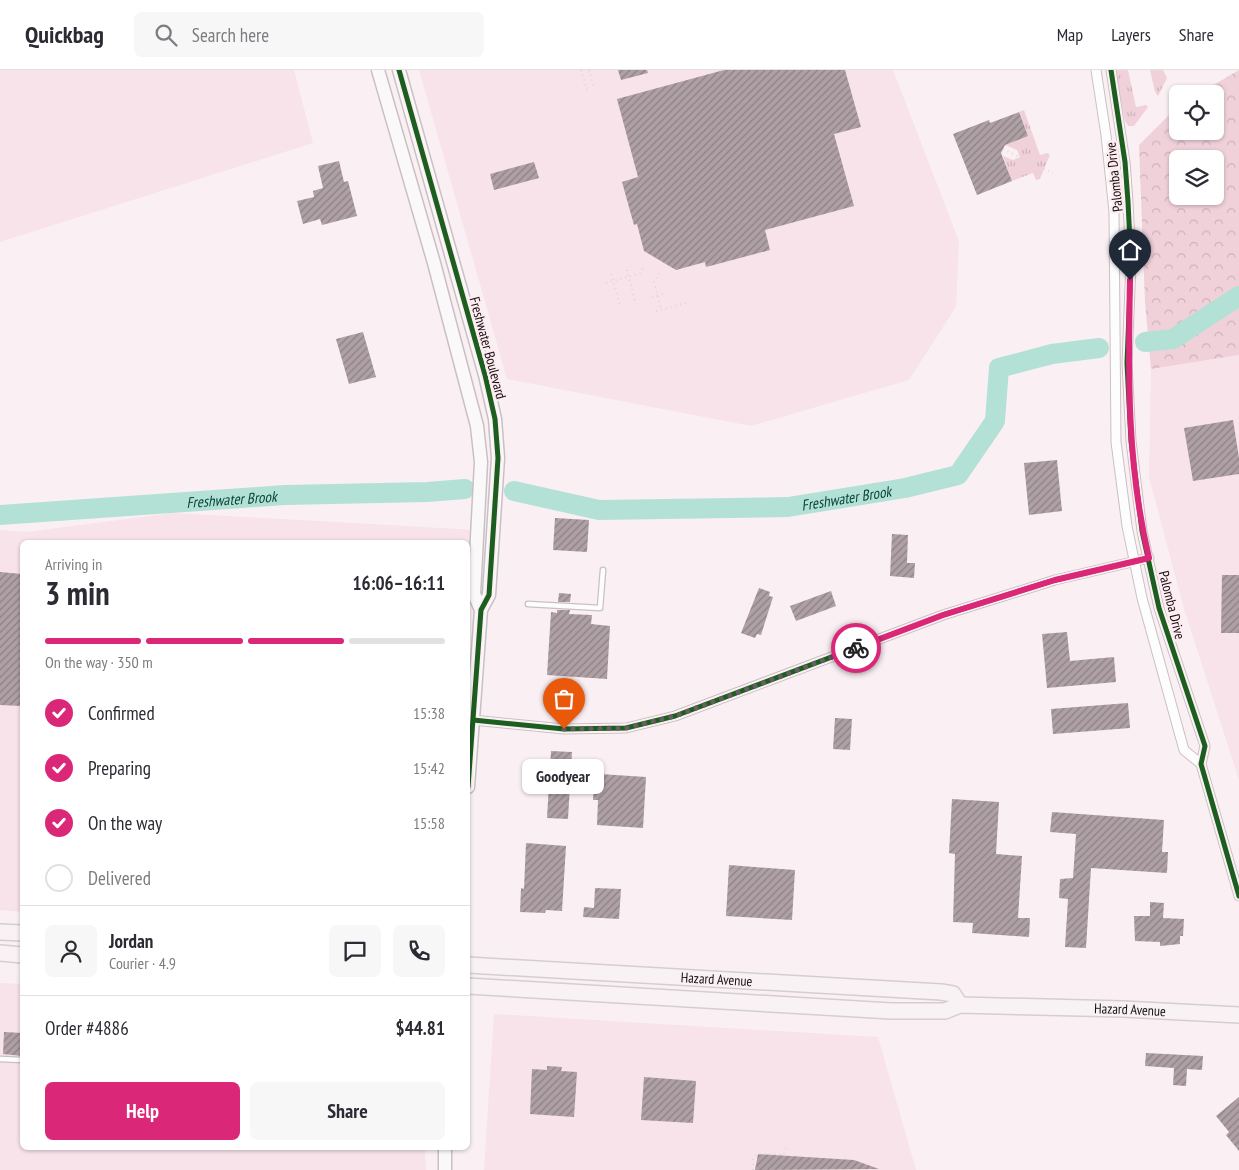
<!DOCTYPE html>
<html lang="en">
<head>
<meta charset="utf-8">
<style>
	body { margin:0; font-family:"PT Sans Narrow",sans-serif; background:#f7f7f7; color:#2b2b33; height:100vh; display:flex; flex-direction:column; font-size:19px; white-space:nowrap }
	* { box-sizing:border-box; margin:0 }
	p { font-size:16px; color:#7c7c81 }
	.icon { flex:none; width:28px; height:28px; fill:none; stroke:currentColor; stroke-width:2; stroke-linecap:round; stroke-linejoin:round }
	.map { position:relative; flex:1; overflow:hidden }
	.panel { position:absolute; left:20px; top:470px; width:450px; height:610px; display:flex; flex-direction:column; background:#fff; border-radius:8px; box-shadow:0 1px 4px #0004 }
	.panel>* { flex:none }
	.fabs { position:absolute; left:1169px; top:15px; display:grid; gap:10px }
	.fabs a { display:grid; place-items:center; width:55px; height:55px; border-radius:8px; background:#fff; box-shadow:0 1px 4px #0004; font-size:25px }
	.pin { position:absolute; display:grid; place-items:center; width:42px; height:42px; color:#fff; margin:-51px -21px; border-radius:50% 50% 50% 0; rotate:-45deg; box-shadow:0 0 5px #0007 }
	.pin .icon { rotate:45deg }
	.courier { position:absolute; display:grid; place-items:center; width:50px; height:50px; margin:-25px; border:4px solid #db2777; border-radius:50%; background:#fff; color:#222; box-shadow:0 1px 6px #0007 }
	.bubble { position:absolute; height:35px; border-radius:8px; background:#fff; box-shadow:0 1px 4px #0004; font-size:16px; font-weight:800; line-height:35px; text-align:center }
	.overview em { font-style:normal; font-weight:800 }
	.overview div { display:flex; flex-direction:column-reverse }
	.overview { display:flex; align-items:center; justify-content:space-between; height:85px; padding:0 25px }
	h1 { font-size:32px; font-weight:800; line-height:38px }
	.bar { display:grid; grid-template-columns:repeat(4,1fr); gap:8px 5px; align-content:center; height:60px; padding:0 25px }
	.bar i { height:6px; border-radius:4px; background:#e1e1e2 }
	.bar .active { background:#db2777 }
	.bar p { grid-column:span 4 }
	.line { display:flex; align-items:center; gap:12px; padding:0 25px; border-top:1px solid #e1e1e2 }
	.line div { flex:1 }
	.round { display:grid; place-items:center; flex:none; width:52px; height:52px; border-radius:8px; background:#f7f7f7 }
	ol { padding:0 25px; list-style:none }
	li { display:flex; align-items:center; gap:15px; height:55px }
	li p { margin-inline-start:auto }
	li .icon { padding:5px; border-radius:50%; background:#db2777; color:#fff; stroke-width:4 }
	li:last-child { color:#7c7c81 }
	li i { width:28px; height:28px; border:2px solid #e1e1e2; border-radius:50% }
	.primary-button { display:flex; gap:10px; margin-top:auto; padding:10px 25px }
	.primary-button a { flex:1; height:58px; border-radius:8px; background:#db2777; color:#fff; font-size:20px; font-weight:800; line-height:58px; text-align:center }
	.primary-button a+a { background:#f7f7f7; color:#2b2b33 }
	header { display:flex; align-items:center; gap:30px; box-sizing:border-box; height:70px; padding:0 25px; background:#fff; border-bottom:1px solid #e1e1e2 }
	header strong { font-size:24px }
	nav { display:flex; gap:28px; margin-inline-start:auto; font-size:18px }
	.search { width:350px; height:45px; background:#f7f7f7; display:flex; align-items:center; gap:12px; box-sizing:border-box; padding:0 18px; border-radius:8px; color:#7c7c81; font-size:19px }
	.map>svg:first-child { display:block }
	.built { fill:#f7e3e9 }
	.grass { fill:url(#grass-tufts) }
	.forest { fill:url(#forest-crowns); fill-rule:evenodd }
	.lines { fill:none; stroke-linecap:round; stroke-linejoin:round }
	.river { stroke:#b4e1d6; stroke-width:20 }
	.building { fill:url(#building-hatch) }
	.lane-casing { stroke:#c9c0c3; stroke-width:7 }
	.street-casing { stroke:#c9c0c3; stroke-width:11 }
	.secondary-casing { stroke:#c9c0c3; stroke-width:15 }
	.primary-casing { stroke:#d4ced0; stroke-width:18 }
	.path { stroke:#dad7d8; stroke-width:2; stroke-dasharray:1 4; stroke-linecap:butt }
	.lane { stroke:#fefdfd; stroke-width:4.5 }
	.street { stroke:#fefdfd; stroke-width:9 }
	.secondary { stroke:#fbf8f9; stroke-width:12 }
	.primary { stroke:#f8f2f4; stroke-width:15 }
	.cycleway-casing { stroke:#fdedf1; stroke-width:8 }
	.cycleway { stroke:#1b5e20; stroke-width:5 }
	.done { stroke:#675e61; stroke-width:5; stroke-dasharray:0 9 }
	.route { stroke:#db2777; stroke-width:6 }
	.labels { text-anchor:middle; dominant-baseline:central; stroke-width:5; stroke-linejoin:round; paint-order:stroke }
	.street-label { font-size:14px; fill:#180f12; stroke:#fdedf1 }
	.water-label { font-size:15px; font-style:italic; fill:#074439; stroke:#fdedf1 }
</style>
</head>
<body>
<header>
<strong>Quickbag</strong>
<div class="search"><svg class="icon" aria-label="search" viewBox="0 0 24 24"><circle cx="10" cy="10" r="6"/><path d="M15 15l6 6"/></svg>Search here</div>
<nav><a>Map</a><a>Layers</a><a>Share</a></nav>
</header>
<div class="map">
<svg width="1239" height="1100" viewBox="0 0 1239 1100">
	<defs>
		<pattern id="grass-tufts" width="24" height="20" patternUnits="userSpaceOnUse" patternTransform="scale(1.25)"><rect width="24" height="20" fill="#f0d1da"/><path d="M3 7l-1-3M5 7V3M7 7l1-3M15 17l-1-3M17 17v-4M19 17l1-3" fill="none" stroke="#cdb2ba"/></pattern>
		<pattern id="forest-crowns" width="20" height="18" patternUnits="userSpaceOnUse" patternTransform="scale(1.25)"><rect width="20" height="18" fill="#f0d1da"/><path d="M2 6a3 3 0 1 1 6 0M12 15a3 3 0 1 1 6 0" fill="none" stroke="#cdb2ba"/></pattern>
		<pattern id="building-hatch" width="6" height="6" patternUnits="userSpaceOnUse" patternTransform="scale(1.25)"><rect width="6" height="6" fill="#aea0a4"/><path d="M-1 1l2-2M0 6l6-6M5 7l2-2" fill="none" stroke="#8d8184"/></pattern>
	</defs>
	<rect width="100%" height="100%" fill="#faf0f3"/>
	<path class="built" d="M0 0H294L313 73 0 172Z
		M419 0H893L959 171 956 237 909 310 751 356 507 309Z
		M1239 285V710L1184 539 1149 407 1151 299Z
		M173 443 476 460 468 579V472H22V842L0 840V460L26 462Z
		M0 913 22 914V1078H425L426 1100H0Z
		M494 944 878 967 916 1100H484Z"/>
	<path class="grass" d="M1115 0H1128L1136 37 1146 35 1148 37 1134 56H1128L1125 51Z
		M1150 0H1163L1167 8 1158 26 1155 22Z
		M1024 40 1040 85 1047 83 1050 85 1040 109 1036 110 1033 103 1012 111 1003 86 1013 90 1020 87 1017 80 1005 75 1028 66 1019 42Z"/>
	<path class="forest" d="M1239 0V285L1151 299 1145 232 1139 75 1177 37 1178 61H1215V24H1198ZM1178 89H1215V126H1178Z"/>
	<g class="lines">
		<g class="river">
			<path d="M1145 272 1173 269 1239 226"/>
			<path id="s1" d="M514 421 599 440 788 437 905 418 958 405 995 351 999 298 1052 284 1099 278"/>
			<path id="s2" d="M0 445 285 425 427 422 465 419"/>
		</g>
	</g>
	<path class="building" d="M618 0H647L648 3 621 10Z
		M724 0H845L861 57 834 64 854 136 765 160 770 180 706 197 705 192 676 200 644 181 637 154 634 155 622 112 638 107 617 29Z
		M1019 42 1028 66 1005 75 1001 83 1012 111 977 125 953 64 989 50 990 53Z
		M339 91 344 112 348 111 357 146 322 155 320 149 303 154 297 131 314 127 313 121 323 118 318 96Z
		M534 92 539 108 494 120 490 104Z
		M363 262 376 307 349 314 336 269Z
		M1233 350 1239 388V404L1193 411 1184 358Z
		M1057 390 1062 441 1029 445 1024 393Z
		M555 448 589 450 587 482 553 480Z
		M892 464 908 465 907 493H915L914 508 890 506Z
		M0 502 22 504V636L0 635Z
		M1222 505H1239V563H1221Z
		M759 518 770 522 769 526 773 527 761 565 757 564 755 568 741 563Z
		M831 521 836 536 796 551 790 536Z
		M559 523 571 524 570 532H558Z
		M557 540H570L569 544 592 545 591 554 610 556 607 609 547 605 551 542 557 543Z
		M1067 562 1070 591 1114 587 1116 612 1047 618 1042 564Z
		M1128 633 1130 658 1053 664 1051 639Z
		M835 648 852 649 850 680 833 679Z
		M551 681 572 682 568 749 547 748Z
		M600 704 646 707 643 758 597 755 598 730H593L594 716 599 717Z
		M952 729 999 732 996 784 1022 786 1018 848H1030L1029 867 972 863 973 853 953 852 955 784 949 783Z
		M1052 742 1164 750 1162 782H1168L1167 803 1091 798 1086 878 1065 877 1068 829 1059 828 1060 809 1073 808 1076 764 1050 762Z
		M526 773 566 776 562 841 546 840 545 843 520 842 521 818 524 819Z
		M729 795 795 800 792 850 726 846Z
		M595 818 621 819 619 849 583 847 584 837 594 838Z
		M1150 832 1164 833 1163 848 1184 849 1183 866H1180V874L1160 876V872L1135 871 1134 846H1150Z
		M4 962 22 963V986L3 984Z
		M1146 983 1203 986 1202 1000 1187 999 1186 1016 1173 1015 1174 998 1145 996Z
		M547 996 562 997 561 1001 577 1002 574 1047 530 1044 532 999 547 1000Z
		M644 1007 696 1011 693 1053 641 1050Z
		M1239 1027V1081L1226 1065 1229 1062 1216 1046Z
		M758 1084 854 1090 879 1099 755 1100Z"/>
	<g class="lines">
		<g class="lane-casing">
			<path id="lane" d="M528 534 600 538 603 500
				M0 989 22 990"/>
		</g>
		<g class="street-casing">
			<path id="street" d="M1096 0 1106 65 1114 142 1116 372 1127 456 1142 528 1184 680 1201 694
				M1111 0 1125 92 1128 132 1131 193 1127 293 1131 371 1142 461 1159 538 1205 676 1201 694 1239 826
				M473 650 564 659 626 658 675 646 943 545 1055 510 1149 488"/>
		</g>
		<g class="secondary-casing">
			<path id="secondary" d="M378 0 434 193 477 356 481 392 474 524 481 540
				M399 0 485 305 495 349 498 388 489 525 481 540 468 717
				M445 1100V1078"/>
		</g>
		<g class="primary-casing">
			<g id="primary">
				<path d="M0 862 22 863"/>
				<path d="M0 883 22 885"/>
				<path id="s3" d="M468 895 941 922 953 924 960 935"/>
				<path id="s4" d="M468 916 891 941H945L960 935 1123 939 1239 945"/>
			</g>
		</g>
		<path class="path" d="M581 0 587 20
			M589 0 594 18
			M1003 79 1053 103
			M627 200 635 231
			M659 203 654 212 661 240
			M611 204 620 235
			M606 213 641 203 644 195
			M652 227 666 223
			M656 241 686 233
			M753 1100V1088L757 1084H784L786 1078"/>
		<use href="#lane" class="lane"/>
		<use href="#street" class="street"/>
		<use href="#secondary" class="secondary"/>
		<use href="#primary" class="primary"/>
		<g class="cycleway-casing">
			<path id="cycleway" d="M399 0 485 305 495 349 498 388 489 525 481 540 468 717
				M1111 0 1125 92 1128 132 1131 193 1127 293 1131 371 1142 461 1159 538 1205 676 1201 694 1239 826
				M473 650 564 659 626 658 675 646 943 545 1055 510 1149 488"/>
		</g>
		<use href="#cycleway" class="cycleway"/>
	</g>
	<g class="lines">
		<path class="done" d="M564 659 626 658 675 646 856 578"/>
		<path class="route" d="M856 578 943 545 1055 510 1149 488C1127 396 1128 305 1130 210"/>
	</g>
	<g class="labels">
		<g class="street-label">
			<text transform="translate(1114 107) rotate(-96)">Palomba Drive</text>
			<text transform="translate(488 278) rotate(75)">Freshwater Boulevard</text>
			<text transform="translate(1172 535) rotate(76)">Palomba Drive</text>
			<text stroke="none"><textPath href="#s3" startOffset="249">Hazard Avenue</textPath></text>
			<text stroke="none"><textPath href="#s4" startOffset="664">Hazard Avenue</textPath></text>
		</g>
		<g class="water-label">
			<text stroke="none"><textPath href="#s1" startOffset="335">Freshwater Brook</textPath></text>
			<text stroke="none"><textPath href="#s2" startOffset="232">Freshwater Brook</textPath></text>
		</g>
	</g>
</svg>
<div class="fabs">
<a><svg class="icon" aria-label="locate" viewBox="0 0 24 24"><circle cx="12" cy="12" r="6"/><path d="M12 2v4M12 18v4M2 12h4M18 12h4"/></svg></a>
<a><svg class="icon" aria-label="layers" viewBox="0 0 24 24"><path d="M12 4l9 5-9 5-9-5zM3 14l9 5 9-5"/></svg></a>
</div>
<div class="pin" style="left:564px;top:659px;background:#ea580c"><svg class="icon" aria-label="bag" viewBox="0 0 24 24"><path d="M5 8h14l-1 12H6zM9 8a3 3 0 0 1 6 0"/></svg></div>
<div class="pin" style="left:1130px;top:210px;background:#1f2937"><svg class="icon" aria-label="home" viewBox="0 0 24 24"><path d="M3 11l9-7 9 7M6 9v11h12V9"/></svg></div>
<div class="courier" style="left:856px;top:578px"><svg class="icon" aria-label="bike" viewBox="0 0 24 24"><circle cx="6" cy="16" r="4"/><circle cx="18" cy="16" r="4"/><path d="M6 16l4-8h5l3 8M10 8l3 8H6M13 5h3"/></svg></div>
<div class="bubble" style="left:522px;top:689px;width:82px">Goodyear</div>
<section class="panel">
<div class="overview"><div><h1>3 min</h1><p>Arriving in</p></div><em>16:06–16:11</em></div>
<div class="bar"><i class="active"></i><i class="active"></i><i class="active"></i><i></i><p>On the way · 350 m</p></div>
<ol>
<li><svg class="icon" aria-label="check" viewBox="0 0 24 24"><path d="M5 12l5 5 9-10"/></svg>Confirmed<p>15:38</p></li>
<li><svg class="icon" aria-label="check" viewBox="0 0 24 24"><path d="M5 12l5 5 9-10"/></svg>Preparing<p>15:42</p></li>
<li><svg class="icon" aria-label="check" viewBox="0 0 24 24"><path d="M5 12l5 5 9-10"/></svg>On the way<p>15:58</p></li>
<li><i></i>Delivered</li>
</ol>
<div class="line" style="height:90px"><a class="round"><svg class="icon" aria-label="person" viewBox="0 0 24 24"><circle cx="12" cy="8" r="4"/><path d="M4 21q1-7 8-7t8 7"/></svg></a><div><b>Jordan</b><p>Courier · 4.9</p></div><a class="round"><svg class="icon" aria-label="chat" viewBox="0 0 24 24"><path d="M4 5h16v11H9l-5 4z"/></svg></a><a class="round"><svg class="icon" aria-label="phone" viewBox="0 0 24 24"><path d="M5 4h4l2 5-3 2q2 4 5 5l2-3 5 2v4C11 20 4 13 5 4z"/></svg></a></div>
<div class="line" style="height:65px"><div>Order #4886</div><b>$44.81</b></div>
<div class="primary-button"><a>Help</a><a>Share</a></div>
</section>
</div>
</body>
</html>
